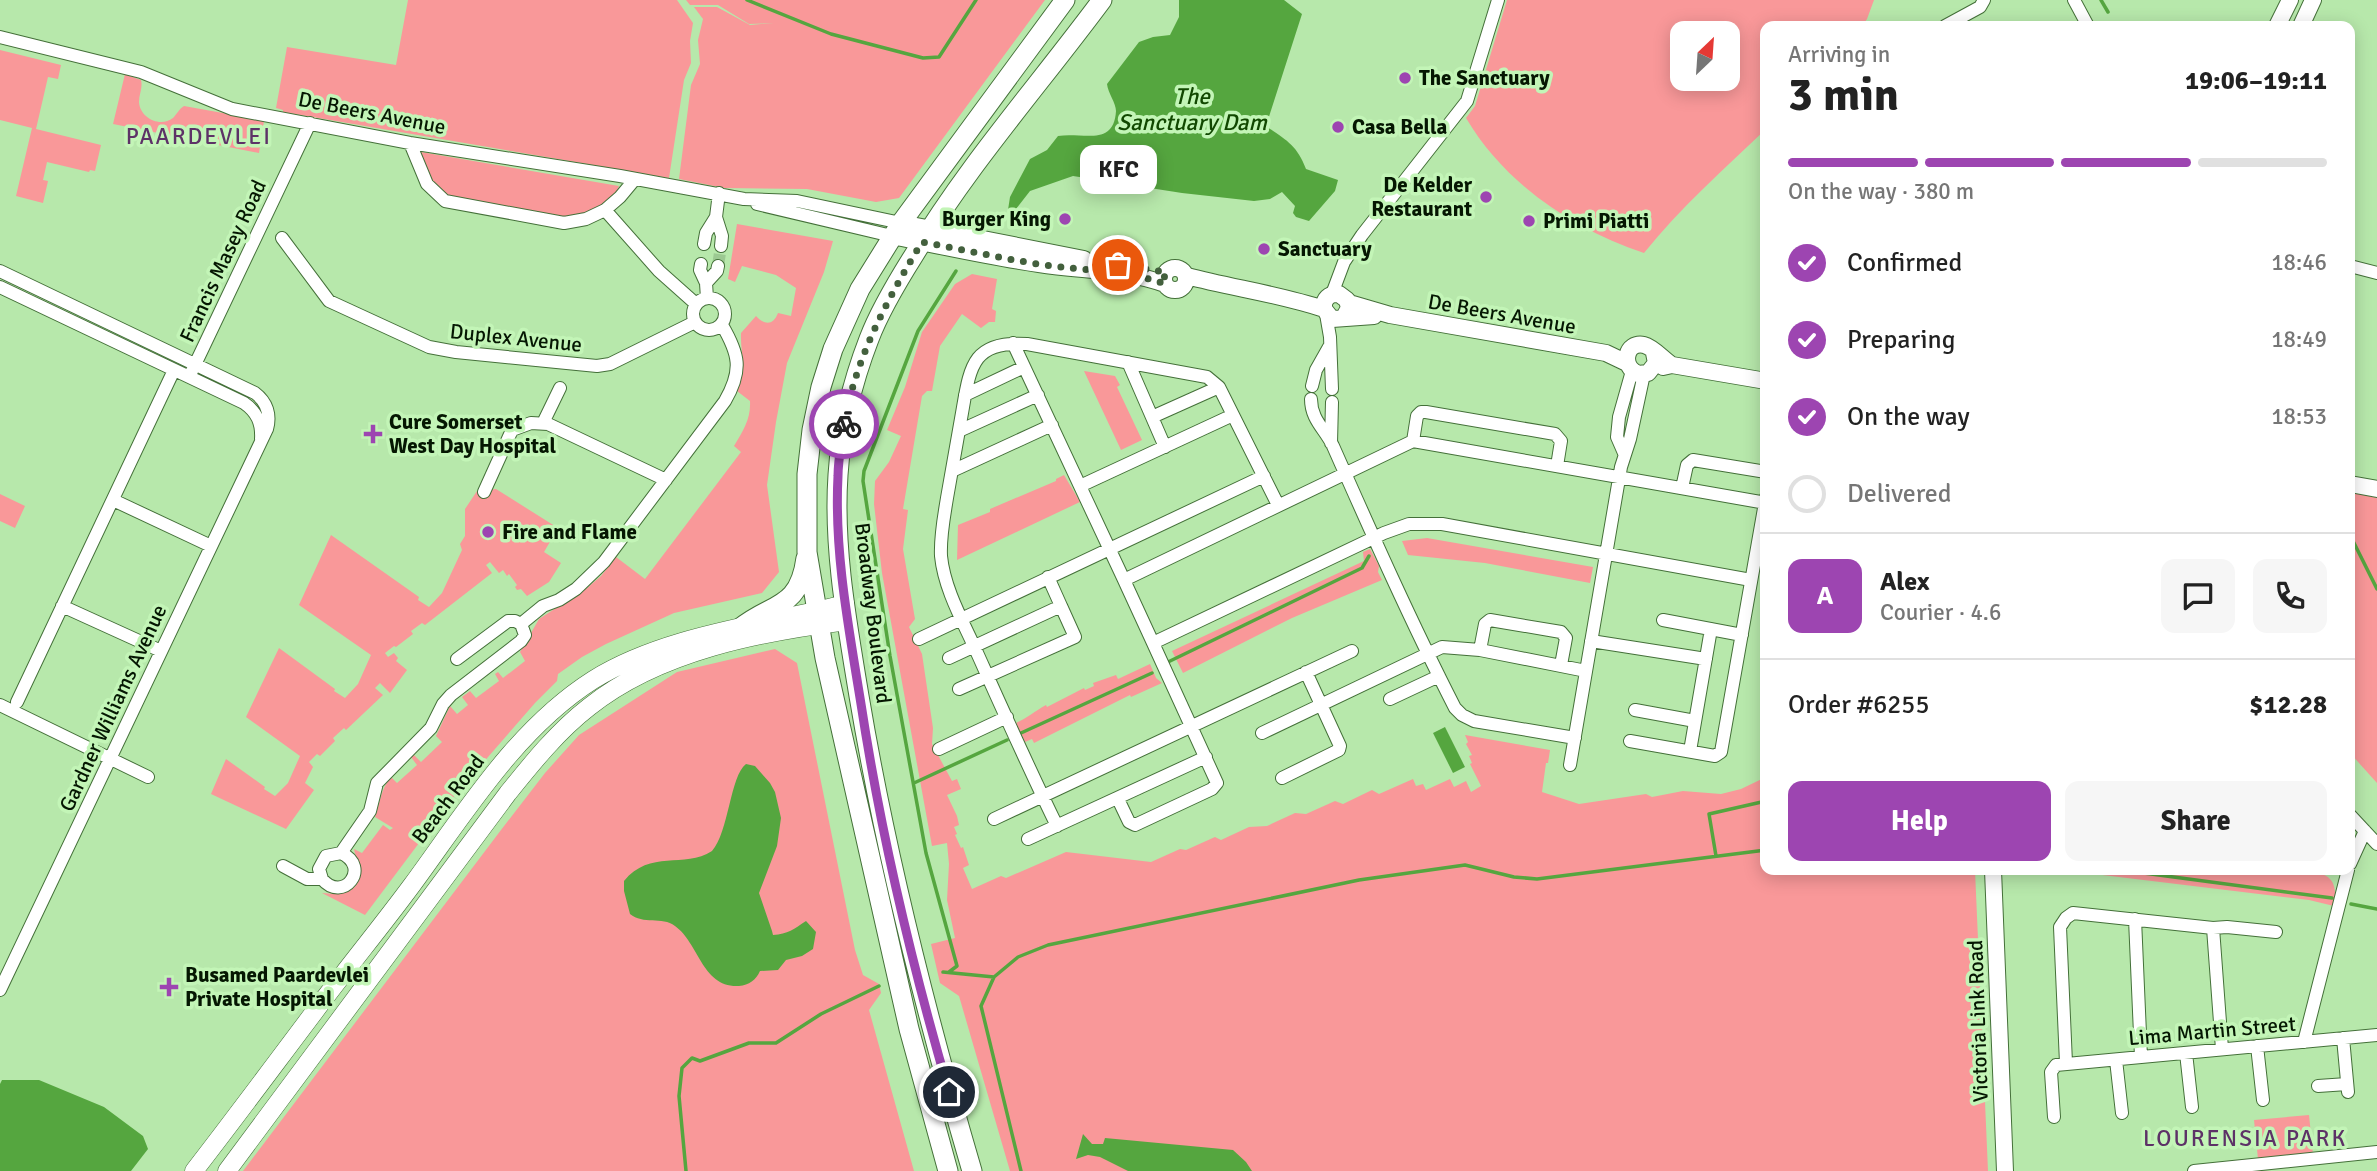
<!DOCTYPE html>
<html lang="en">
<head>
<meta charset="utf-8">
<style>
	body { margin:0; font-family:Signika,sans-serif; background:#f6f6f6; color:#222; height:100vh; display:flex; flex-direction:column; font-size:26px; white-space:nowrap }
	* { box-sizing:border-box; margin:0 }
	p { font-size:23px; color:#767676 }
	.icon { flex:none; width:38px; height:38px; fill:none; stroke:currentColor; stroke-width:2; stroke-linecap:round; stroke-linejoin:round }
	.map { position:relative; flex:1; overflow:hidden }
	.side { position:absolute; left:1760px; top:21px; width:595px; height:854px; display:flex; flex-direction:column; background:#fff; border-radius:14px; box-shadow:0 4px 18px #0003 }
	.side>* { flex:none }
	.needle { width:46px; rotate:25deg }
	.buttons { position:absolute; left:1670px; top:21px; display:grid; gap:14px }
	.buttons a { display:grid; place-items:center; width:70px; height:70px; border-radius:14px; background:#fff; box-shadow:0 4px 18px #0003; font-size:35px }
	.pin { position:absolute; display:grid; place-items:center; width:60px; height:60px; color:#fff; margin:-30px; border:4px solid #fff; border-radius:50%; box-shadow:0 2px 7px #0007 }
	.courier { position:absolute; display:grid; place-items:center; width:70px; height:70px; margin:-35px; border:5px solid #9d45b1; border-radius:50%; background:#fff; color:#222; box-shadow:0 2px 9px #0007 }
	.bubble { position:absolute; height:49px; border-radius:14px; background:#fff; box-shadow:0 4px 18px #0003; font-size:23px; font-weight:700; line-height:49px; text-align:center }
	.summary em { font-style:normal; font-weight:700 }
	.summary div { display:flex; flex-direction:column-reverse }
	.summary { display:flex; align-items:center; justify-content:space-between; height:119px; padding:0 28px }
	h1 { font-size:46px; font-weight:700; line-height:52px }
	.bar { display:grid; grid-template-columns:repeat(4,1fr); gap:10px 7px; align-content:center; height:84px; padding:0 28px }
	.bar i { height:9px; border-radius:5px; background:#e0e0e0 }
	.bar .selected { background:#9d45b1 }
	.bar p { grid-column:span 4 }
	.line { display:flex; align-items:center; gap:18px; padding:0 28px; border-top:2px solid #e0e0e0 }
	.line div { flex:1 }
	.round { display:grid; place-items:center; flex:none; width:74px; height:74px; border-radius:14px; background:#f6f6f6 }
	ol { padding:0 28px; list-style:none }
	li { display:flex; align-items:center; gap:21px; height:77px }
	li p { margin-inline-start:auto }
	li .icon { padding:7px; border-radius:50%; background:#9d45b1; color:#fff; stroke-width:4 }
	li:last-child { color:#767676 }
	li i { width:38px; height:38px; border:4px solid #e0e0e0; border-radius:50% }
	.button { display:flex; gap:14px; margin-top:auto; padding:14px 28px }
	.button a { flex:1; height:80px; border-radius:14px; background:#9d45b1; color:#fff; font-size:28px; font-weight:700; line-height:80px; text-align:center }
	.button a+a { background:#f6f6f6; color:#222 }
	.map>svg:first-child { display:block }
	.green { fill:#f99899; fill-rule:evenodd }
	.water { fill:#55a63f }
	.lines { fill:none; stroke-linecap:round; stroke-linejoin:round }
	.stream { stroke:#55a63f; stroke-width:3.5 }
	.minor-tunnel { stroke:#9cc992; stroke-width:12; stroke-dasharray:12 6; stroke-linecap:butt }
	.minor-casing { stroke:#447039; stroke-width:14 }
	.tertiary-casing { stroke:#447039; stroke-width:18 }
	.secondary-casing { stroke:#447039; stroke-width:19 }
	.primary-casing { stroke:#447039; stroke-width:21 }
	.minor { stroke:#fff; stroke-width:12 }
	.tertiary { stroke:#fff; stroke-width:16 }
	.secondary { stroke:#fff; stroke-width:18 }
	.primary { stroke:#fff; stroke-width:19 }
	.done { stroke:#43603d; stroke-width:7; stroke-dasharray:0 12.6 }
	.route { stroke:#9d45b1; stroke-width:9 }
	.poi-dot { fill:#9d45b1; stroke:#c3f5b7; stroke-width:2.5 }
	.labels { text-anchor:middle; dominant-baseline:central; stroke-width:7; stroke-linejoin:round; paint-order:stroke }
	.poi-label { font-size:21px; font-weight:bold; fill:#051702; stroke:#c3f5b7; text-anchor:start }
	.street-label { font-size:21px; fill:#051702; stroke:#c3f5b7 }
	.water-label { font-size:23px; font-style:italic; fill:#114800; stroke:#c3f5b7 }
	.neighbourhood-label { font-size:23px; letter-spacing:2px; fill:#5d3267; stroke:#c3f5b7 }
</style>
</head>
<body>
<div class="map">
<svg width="2377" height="1171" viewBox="0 0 2377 1171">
	<rect width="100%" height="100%" fill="#b7e8ab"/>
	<path class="green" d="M408 0H677L693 23 690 41 691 63 684 80 669 178 283 112V110L276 108 287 47 396 65Z
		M686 0H1045L899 198 876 202 807 189 724 188 679 179 691 85 700 64 698 40 703 19 694 7H717L750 25 774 23 749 24 718 5H690Z
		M1507 0H1874L1867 19 1862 26H1766V129C1724 169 1680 208 1644 253 1573 229 1505 184 1466 118L1475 106ZM1682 33H1727V79H1682Z
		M0 50 61 65 58 79 48 77 36 129 101 145 95 171 90 170 89 172 47 162 43 180 48 181 43 203 16 196 32 128 0 120Z
		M125 74 141 80C143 88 139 94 139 102 140 118 160 128 173 118 177 114 179 109 184 106L267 121H264L259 153 113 124Z
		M421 152 619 186 615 195 591 214 562 217 449 196 430 178 418 155Z
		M737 224 833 241 824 272 787 363 776 422 767 485 779 572 762 593 674 613 606 644 582 657 558 674 557 681 535 703 455 795 365 915 322 893C340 895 359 895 360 871 360 864 355 856 354 849L362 853 383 825 390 830 393 828 375 817C380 803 381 788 391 777L397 783 417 765 411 757 414 755 421 762 442 742 436 736 450 706 457 714 468 705 462 697 470 691 476 698 499 681 495 674 498 672 503 678 525 661 520 652 539 619 587 588 601 576 616 557 645 579 741 452 734 446C743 431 751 419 750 401L737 391C748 368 740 354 741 333L756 316C764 325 773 326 778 313L791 316 796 288 776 275 742 266 735 282 728 279Z
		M972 274 997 279 992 309 996 311 995 322H989L981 328 962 314 940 346 932 391H927L922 396 903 509 908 510 903 549 915 619 909 627 922 654 933 728 932 744 952 781 957 779 961 789 947 795 957 816 959 825 954 827 957 834 955 835 961 848 963 847 969 865 963 868 972 889 1001 876 1006 878 1066 852 1151 862 1180 849 1186 850 1215 837 1221 840 1249 827 1267 826 1295 813 1306 814 1335 801 1343 804 1372 790 1379 794 1413 779 1416 786 1423 784 1426 790 1450 779 1454 787 1466 781 1471 792 1481 786 1470 764 1472 763 1469 756 1472 755 1466 744 1468 742 1465 735 1550 750 1548 763H1546L1542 792 1579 804 1646 794 1652 797 1683 791 1721 794 1741 789 1766 777V870H1975L1988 1171H1010L959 996 940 983 931 944 955 938 947 900 949 864 947 843 932 846 882 573 874 504 875 481 889 462 901 436 887 430 905 387 922 332 955 284Z
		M1084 371 1115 376 1120 385 1117 387 1142 440 1121 450Z
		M1064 475 1080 502 957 560 958 525 990 512V509L1056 481V479Z
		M496 489 558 528 544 552 561 563 549 582 527 596 521 589 517 590 515 587 517 585 509 574 507 576 503 570 499 573 490 562 486 565 492 573 425 625 422 623 411 631 413 634 396 647 394 646 385 653 388 657 394 653 398 658 396 661 407 670 390 693 380 683 375 688 383 695 346 730 344 728 333 738 335 741 320 756 317 754 309 762 313 767 305 783 314 790 286 829 211 794 226 759 265 787 264 789 275 796 288 783 300 756 246 717 279 648 335 689 334 691 345 698 358 684 371 655 299 605 331 535 419 597 418 600 429 607 442 593 462 550 460 544 465 536V509L477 491Z
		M2350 490 2377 495V783L2350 753Z
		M0 494 25 506 15 528 0 521Z
		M1427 538 1593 567 1590 583 1485 563 1408 555 1402 541Z
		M1370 549 1379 566 1378 572 1382 580 1292 618 1183 673 1172 651 1364 561 1363 552Z
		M775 649 797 663 855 950 863 975 879 984 881 993 869 1010 914 1171H243L501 830 545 773 579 735 677 672Z
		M1150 664 1156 678 1162 683 1131 697 1130 695 1034 743 1032 739 1025 742 1016 723C1027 718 1035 711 1046 705L1047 707 1084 688 1085 690 1094 686 1093 683 1116 675 1118 679Z
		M2061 870H2293C2321 873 2340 871 2334 906L2309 900Z
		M2309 1115 2313 1154 2258 1159 2254 1120Z"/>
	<path class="water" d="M1179 0H1284L1302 14 1266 126C1286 140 1297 145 1306 169L1338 180 1335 191 1309 221 1296 217 1293 213 1295 206 1282 192 1270 199 1254 201 1182 193 1073 176 1030 191 1016 209 1008 210 1010 197 1030 159 1047 150 1058 136C1083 132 1114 147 1116 111 1116 103 1108 93 1107 84L1139 42 1153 37 1170 35 1179 17Z
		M1445 727 1465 767 1453 773 1433 733Z
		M746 764 755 766 770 783 775 792 781 818 777 846 759 893 772 931 773 935C788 934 794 929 806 921L816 932 813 949 802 956 786 960 778 970 760 971C756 980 749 985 739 986 702 988 699 943 675 926 662 916 643 925 630 914L624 891V881C650 849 684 869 712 851 729 832 730 776 746 764Z
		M2 1080H39L104 1107 143 1136 148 1149 131 1171H0V1084Z
		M1083 1134 1092 1144H1103L1105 1138 1233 1150 1246 1162 1252 1171H1128L1100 1157 1088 1155 1076 1159Z"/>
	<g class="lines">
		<path class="stream" d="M747 0 831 34 923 58 939 57 976 0
			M2101 0 2108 12
			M2350 535 2377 589
			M1168 662 1362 568 1369 556
			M1021 733 1152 673
			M914 783 1007 740
			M1716 856 1709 814 1766 801
			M2121 870 2332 898
			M2351 904 2377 909
			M943 972 994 977
			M949 972 957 966 926 853 890 656 863 481 864 471 918 331 956 271
			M686 1171 679 1096 682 1068 692 1058 700 1061 749 1043H776L821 1014 879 986
			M1021 1171 981 1006 994 977 1018 957 1048 945 1359 880 1465 865 1514 877 1537 879 1766 850"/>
		<path class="minor-tunnel" d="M718 266 721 246"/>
		<g class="minor-casing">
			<path id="minor" d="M2074 0 2088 26
				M1945 26 1980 7 1984 0
				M0 37 141 72 232 109 410 143 620 176 744 199 797 201 901 223
				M410 143 427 184 445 201 564 223 586 219 605 210 620 197 635 179
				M757 204 892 236
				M605 210 659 271 696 304
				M716 217 722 236 721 246
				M282 238 329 301 429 347 456 352 597 366 610 364 695 322
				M704 244 706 233 716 217 719 193
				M701 264 700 270 706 283 707 298
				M2350 266 2377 273
				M0 271 255 393C267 402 271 415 267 429L0 990
				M706 283 717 271 718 266
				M0 287 244 403C257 412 262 423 261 439
				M1332 294 1344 262 1362 235 1467 101 1498 0
				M693 314a16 16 0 1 1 32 0a16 16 0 1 1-32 0Z
				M1326 314 1330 337 1332 389
				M1013 343 1124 580 1413 441 1766 503
				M1128 362 1165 447
				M192 371 310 123
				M1312 386 1316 370 1329 347
				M965 395 1024 367
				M1311 399C1311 420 1325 429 1333 446 1372 534 1411 622 1455 708L1462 715 1474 721 1575 738
				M1152 417 1219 387
				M543 423 560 388
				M959 431 1038 395
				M1413 441 1417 416 1421 412H1426L1555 434 1561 441 1557 466
				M1331 443 1332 402
				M1624 453 1617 437 1619 417 1632 371
				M952 471 1052 425
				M1080 486 1233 415
				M1682 488 1687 465 1693 460 1766 472
				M484 492 512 430 531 423 548 424 666 480
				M113 500 211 546
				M1048 577 1061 606
				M1124 580 1153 643 1384 533 1409 524H1442L1751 580
				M62 606 161 651
				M1663 620 1742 635
				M521 624 543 606 559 600 576 589 604 562 725 401C743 370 739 354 722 325
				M919 639 1264 476
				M1591 641 1706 659
				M1480 650 1485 624 1490 620 1561 632 1566 638 1561 665
				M949 658 1061 606 1075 637 959 689
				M457 659 508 621H515L521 624
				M1390 699 1439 676
				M17 702 174 370
				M0 705 148 777
				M1635 710 1695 721
				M1262 733 1442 647 1480 650 1586 671
				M1630 741 1715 756 1721 752 1766 497
				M939 749 1007 717
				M1690 751 1711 629
				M1570 765 1621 467 1630 439 1644 374
				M1282 778 1339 750 1340 746 1306 672
				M1118 799 1129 822 1135 825 1212 789 1217 783 1153 643
				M2350 815 2377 844
				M994 819 1352 651
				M1057 826C1028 767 1001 706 974 646 961 618 944 587 941 556 940 536 944 517 947 498 952 470 957 441 962 413 970 367 972 340 1027 344L1207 377 1219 387 1278 505
				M1028 839 1206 757
				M341 853 370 811 377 783 431 728 443 704 451 695 521 641 525 635 521 624
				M2350 864 2365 831
				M283 866 307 879H322C343 904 372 867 341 853L326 856 319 869 322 879
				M2135 919 2141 1057
				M2213 928 2227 927 2276 932
				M2343 1038 2348 1092
				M2304 1042 2348 870
				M2257 1046 2263 1100
				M2186 1053 2192 1107
				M2116 1060 2122 1113
				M2066 1063 2060 927 2066 918 2073 913 2213 928 2222 1049
				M2318 1086 2347 1084
				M2054 1117 2051 1072 2056 1065 2377 1035
				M2194 1171 2377 1152"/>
		</g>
		<g class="tertiary-casing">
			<path id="tertiary" d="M2277 26 2290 0
				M2301 26 2313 0
				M901 223 1084 259
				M892 236C941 246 990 257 1039 264 1082 271 1124 269 1165 284
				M1164 279a11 11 0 1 1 22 0a11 11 0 1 1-22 0Z
				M1187 276C1232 288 1279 294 1324 309
				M1349 303 1390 315 1606 353 1627 363
				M1344 317 1349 308 1347 300 1339 294C1329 293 1323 299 1324 309L1332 319 1374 316
				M1654 353 1656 363 1648 373 1638 374C1620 366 1626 341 1644 345 1653 347 1664 360 1672 365
				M1663 367 1672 365 1766 381
				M2350 484 2377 489
				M1993 870 2005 1171"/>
		</g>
		<g class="secondary-casing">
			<path id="secondary" d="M194 1171C235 1118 275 1064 315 1011 347 968 381 927 412 885 465 813 516 729 593 680 665 635 763 625 845 604
				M227 1171 508 793C533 762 558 731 589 707 659 651 760 632 847 621"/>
		</g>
		<g class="primary-casing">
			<path id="primary" d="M739 629C771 602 799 611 806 558
				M948 1171 909 1029 825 658 807 552V474L812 430 821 387 833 349 860 289 901 223 1065 0
				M972 1171C926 1014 886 857 859 696 847 623 833 548 838 475 841 428 852 383 869 339 880 310 897 282 914 255 968 165 1039 85 1102 0"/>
		</g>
		<use href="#minor" class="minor"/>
		<use href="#tertiary" class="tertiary"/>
		<use href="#secondary" class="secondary"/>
		<use href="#primary" class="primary"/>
	</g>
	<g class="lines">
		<path class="done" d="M844 424C856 357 887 300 922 242 961 249 999 258 1038 264 1082 271 1124 269 1165 284L1164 278 1166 272 1118 265"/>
		<path class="route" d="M844 424C842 441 838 459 838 476 834 553 849 629 861 704 881 835 912 965 949 1092"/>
	</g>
	<g class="poi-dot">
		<circle cx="1405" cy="78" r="7"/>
		<circle cx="1338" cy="127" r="7"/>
		<circle cx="1486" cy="197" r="7"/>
		<circle cx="1065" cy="219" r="7"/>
		<circle cx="1529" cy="221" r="7"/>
		<circle cx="1264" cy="249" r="7"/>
		<path d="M369.5 423.5h7v7h7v7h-7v7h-7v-7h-7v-7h7z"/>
		<circle cx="488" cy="532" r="7"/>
		<path d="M165.5 976.5h7v7h7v7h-7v7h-7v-7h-7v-7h7z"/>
	</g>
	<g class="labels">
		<g class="poi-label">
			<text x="1419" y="78">The Sanctuary</text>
			<text x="1352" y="127">Casa Bella</text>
			<text x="1472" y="185" text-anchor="end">De Kelder<tspan x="1472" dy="24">Restaurant</tspan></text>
			<text x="1051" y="219" text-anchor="end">Burger King</text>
			<text x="1543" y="221">Primi Piatti</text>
			<text x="1278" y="249">Sanctuary</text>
			<text x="389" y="422">Cure Somerset<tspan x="389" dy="24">West Day Hospital</tspan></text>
			<text x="502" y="532">Fire and Flame</text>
			<text x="185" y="975">Busamed Paardevlei<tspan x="185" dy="24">Private Hospital</tspan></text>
		</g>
		<g class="street-label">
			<text transform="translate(372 113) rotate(11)">De Beers Avenue</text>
			<text transform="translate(223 261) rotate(-65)">Francis Masey Road</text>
			<text transform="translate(1502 314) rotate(10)">De Beers Avenue</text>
			<text transform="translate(516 338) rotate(6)">Duplex Avenue</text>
			<text transform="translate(873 613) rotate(83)">Broadway Boulevard</text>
			<text transform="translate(113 708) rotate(-65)">Gardner Williams Avenue</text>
			<text transform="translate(448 799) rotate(-53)">Beach Road</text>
			<text transform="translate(1978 1021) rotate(-92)">Victoria Link Road</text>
			<text transform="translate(2212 1031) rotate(-5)">Lima Martin Street</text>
		</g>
		<g class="water-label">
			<text x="1192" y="96">The<tspan x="1192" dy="26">Sanctuary Dam</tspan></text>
		</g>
		<g class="neighbourhood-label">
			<text x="199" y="136">PAARDEVLEI</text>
			<text x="2245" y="1138">LOURENSIA PARK</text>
		</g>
	</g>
</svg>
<div class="buttons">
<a><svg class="needle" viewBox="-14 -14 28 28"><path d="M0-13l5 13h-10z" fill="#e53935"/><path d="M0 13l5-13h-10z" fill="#767676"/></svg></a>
</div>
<div class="pin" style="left:1118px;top:265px;background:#ea580c"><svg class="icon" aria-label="bag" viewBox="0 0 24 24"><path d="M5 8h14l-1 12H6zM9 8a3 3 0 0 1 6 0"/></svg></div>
<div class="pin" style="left:949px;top:1092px;background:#1f2937"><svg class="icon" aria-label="home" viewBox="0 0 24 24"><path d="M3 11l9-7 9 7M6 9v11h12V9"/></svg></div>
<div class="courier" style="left:844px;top:424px"><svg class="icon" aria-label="bike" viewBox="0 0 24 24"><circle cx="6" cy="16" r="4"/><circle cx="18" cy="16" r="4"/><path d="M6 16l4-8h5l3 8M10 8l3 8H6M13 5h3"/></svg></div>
<div class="bubble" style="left:1080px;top:145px;width:77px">KFC</div>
<section class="side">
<div class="summary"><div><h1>3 min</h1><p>Arriving in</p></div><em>19:06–19:11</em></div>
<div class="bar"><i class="selected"></i><i class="selected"></i><i class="selected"></i><i></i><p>On the way · 380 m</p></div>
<ol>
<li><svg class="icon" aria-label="check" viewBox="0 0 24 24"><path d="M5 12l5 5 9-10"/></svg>Confirmed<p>18:46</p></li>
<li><svg class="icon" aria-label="check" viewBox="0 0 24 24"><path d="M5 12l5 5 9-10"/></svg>Preparing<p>18:49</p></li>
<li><svg class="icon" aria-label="check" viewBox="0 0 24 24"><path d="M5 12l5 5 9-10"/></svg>On the way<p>18:53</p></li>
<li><i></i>Delivered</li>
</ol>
<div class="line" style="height:126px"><b class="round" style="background:#9d45b1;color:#fff">A</b><div><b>Alex</b><p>Courier · 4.6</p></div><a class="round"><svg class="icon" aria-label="chat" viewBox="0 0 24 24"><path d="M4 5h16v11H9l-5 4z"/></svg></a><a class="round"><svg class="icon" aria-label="phone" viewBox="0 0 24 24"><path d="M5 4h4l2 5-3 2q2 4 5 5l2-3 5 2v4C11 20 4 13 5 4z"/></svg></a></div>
<div class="line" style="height:91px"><div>Order #6255</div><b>$12.28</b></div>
<div class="button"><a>Help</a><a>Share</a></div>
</section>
</div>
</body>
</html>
